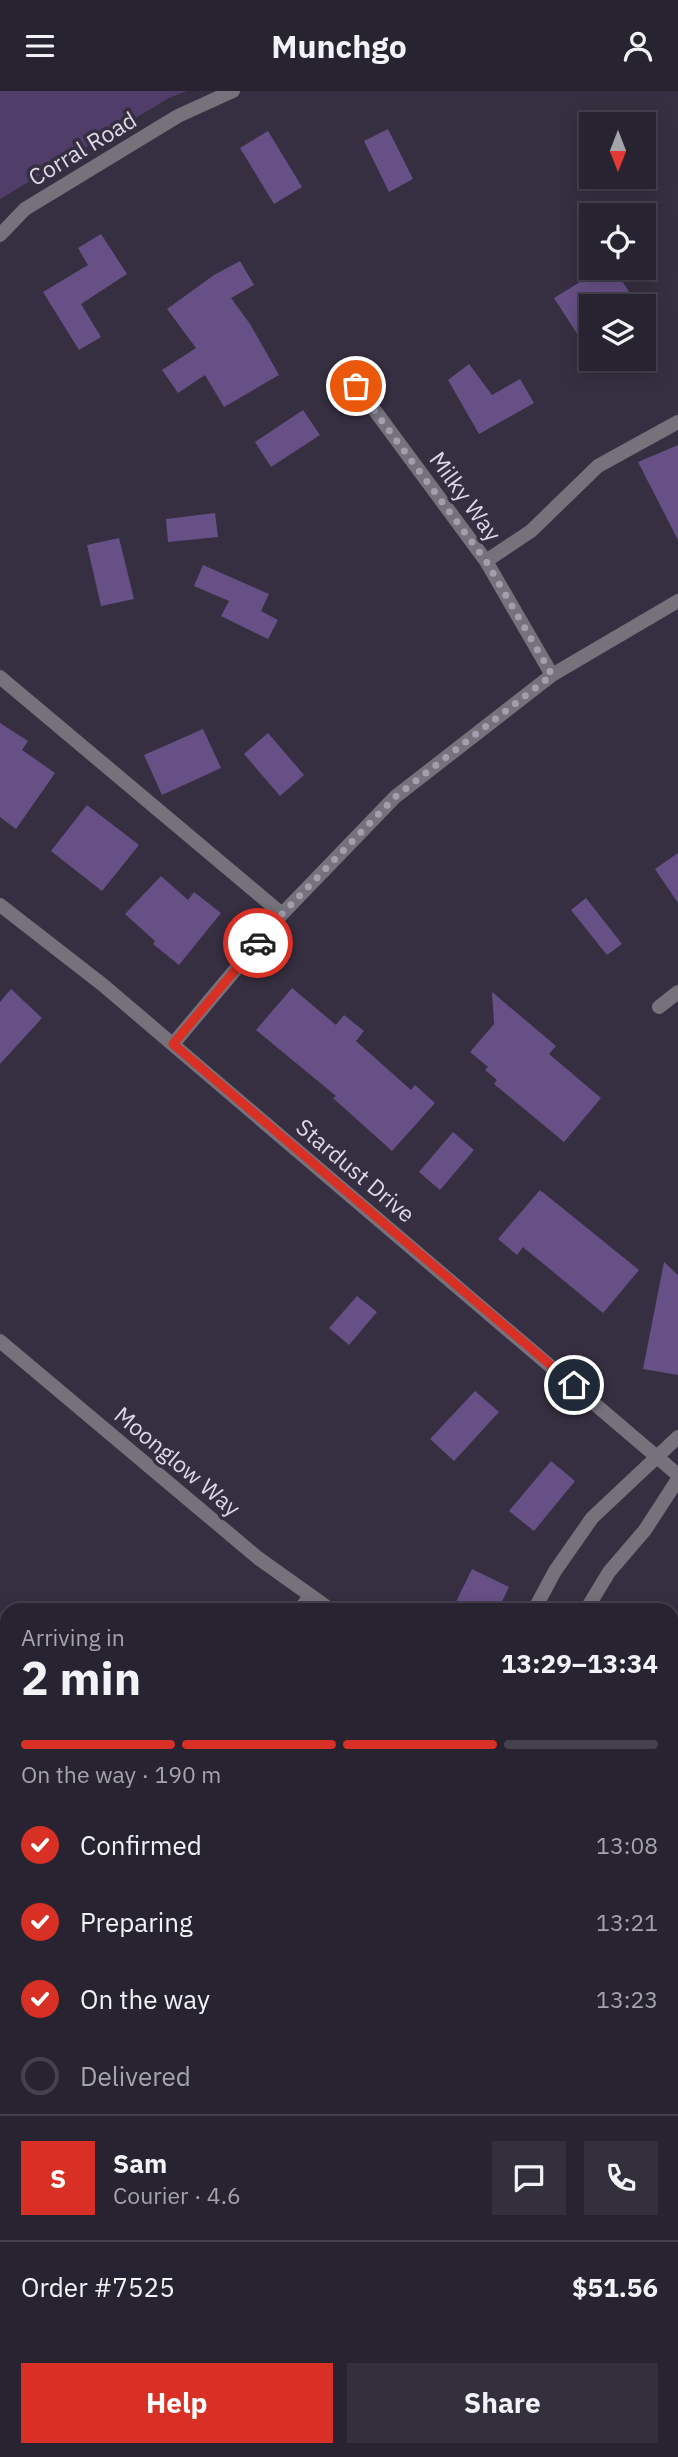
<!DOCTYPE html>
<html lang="en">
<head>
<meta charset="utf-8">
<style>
	body { margin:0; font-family:"IBM Plex Sans",sans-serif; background:#342f3d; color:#f1f3f6; height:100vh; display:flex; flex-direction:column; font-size:26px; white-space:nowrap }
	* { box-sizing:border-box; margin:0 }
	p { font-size:23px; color:#a5a4ab }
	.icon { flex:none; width:38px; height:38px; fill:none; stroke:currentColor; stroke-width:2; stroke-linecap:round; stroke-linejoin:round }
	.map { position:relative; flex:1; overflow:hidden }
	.drawer { position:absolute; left:0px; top:1512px; width:679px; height:854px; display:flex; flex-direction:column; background:#282331; border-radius:21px 21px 0 0; box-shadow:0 4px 18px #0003,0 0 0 2px #44404d }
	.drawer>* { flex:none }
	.needle { width:46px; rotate:180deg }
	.fabs { position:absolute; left:579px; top:21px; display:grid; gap:14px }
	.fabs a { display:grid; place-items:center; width:77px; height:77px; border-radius:0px; background:#282331; box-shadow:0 4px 18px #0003,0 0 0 2px #44404d; font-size:35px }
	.pin { position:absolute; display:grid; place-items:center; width:60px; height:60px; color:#fff; margin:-30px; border:4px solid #fff; border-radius:50%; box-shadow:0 2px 7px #0007 }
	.courier { position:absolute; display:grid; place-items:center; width:70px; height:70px; margin:-35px; border:5px solid #d93025; border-radius:50%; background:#fff; color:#222; box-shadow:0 2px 9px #0007 }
	.headline em { font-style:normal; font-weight:700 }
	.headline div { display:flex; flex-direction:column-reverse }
	.headline { display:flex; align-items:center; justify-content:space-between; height:119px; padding:0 21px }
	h1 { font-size:46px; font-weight:700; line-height:52px }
	.bar { display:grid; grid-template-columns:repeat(4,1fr); gap:10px 7px; align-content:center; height:84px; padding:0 21px }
	.bar i { height:9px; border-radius:5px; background:#44404d }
	.bar .selected { background:#d93025 }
	.bar p { grid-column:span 4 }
	.line { display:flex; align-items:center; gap:18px; padding:0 21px; border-top:2px solid #44404d }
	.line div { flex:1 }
	.round { display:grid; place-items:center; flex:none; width:74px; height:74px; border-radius:0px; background:#342f3d }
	ol { padding:0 21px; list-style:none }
	li { display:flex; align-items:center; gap:21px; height:77px }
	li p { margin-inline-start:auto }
	li .icon { padding:7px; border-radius:50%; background:#d93025; color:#fff; stroke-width:4 }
	li:last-child { color:#a5a4ab }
	li i { width:38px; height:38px; border:4px solid #44404d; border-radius:50% }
	.cta { display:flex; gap:14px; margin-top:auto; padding:14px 21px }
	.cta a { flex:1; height:80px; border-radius:0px; background:#d93025; color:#fff; font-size:28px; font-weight:700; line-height:80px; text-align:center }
	.cta a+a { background:#342f3d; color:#f1f3f6 }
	header { display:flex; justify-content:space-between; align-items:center; height:91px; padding:0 21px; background:#282331; font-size:32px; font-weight:700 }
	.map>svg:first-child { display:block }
	.green { fill:#503d69 }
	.building { fill:#675086 }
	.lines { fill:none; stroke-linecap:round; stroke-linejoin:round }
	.path { stroke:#7c7585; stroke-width:4.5; stroke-dasharray:7 3.5; stroke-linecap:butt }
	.lane { stroke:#76727c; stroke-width:12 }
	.street { stroke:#76727c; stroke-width:14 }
	.highway { stroke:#d2c9e0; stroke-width:21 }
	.done { stroke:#a39eac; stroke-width:7; stroke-dasharray:0 12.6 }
	.route { stroke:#d93025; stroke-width:9 }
	.labels { text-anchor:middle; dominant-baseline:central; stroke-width:7; stroke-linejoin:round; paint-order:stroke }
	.street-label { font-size:23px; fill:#ded9e5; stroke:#362f41 }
</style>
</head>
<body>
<header><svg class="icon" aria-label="menu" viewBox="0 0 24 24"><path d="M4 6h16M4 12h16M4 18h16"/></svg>Munchgo<svg class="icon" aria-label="person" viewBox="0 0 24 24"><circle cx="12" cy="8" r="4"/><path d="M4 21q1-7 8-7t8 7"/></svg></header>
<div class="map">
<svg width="678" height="2366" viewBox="0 0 678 2366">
	<rect width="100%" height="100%" fill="#362f41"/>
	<path class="green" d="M0 0H187L169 7 0 108Z"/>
	<path class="building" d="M388 38 413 88 389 101 364 50Z
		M268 40 302 96 274 113 240 57Z
		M101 143 127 183 81 213 101 246 79 259 43 201 88 174 78 157Z
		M240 170 254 194 231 207 250 233 279 284 224 316 205 284 178 302 162 279 196 257 167 218 214 184Z
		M603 177H614L638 215H592V266L554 207Z
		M469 273 492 304 520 288 534 312 479 343 448 289Z
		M303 319 320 344 271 376 255 351Z
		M678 354V449L638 371Z
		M215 422 218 446 168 451 166 428Z
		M119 447 134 508 101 515 87 454Z
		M203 474 269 503 261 520 278 529 268 548 221 525 229 510 194 495Z
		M0 632 28 650 22 659 55 682 16 738 0 726Z
		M203 638 221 677 162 704 144 664Z
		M268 642 304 684 280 705 244 663Z
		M87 714 139 754 102 800 51 760Z
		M678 762V812L655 778Z
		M161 785 188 809 194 801 221 822 179 874 153 853 155 850 125 823Z
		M586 807 622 853 607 864 571 819Z
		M292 897 336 934 344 924 364 940 356 950 411 999 415 994 435 1012 392 1060 333 1007 336 1005 256 939Z
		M11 898 42 927 0 973V911Z
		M492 901 556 955 549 963 601 1007 564 1051 494 993 497 989 485 979 488 976 470 961 494 933Z
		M453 1041 474 1059 440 1099 419 1081Z
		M540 1099 639 1179 603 1222 523 1156 517 1164 498 1148Z
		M664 1171 678 1184V1284L643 1278Z
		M357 1205 377 1221 349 1254 329 1237Z
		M475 1300 499 1321 454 1370 430 1348Z
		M551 1370 575 1390 534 1440 509 1420Z
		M472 1478 509 1496 498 1519H452Z"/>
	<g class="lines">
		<path class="path" d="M0 1834H7
			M672 1835H678
			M0 1965 7 1966
			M672 1965H678"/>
		<path class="lane" d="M298 1519 310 1504
			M672 2010H678
			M672 2167H678
			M0 2213H7
			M0 2345H7
			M215 2366V2359"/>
		<path class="street" d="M0 144 25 118 178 25 233 0
			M356 294 486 470 552 584
			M486 470 531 440 598 375 678 331
			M0 586 282 823
			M0 814 103 894 678 1384
			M659 916 678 901
			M173 953 282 823 395 706 552 584 678 510
			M0 1250 258 1467 331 1519
			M534 1519 555 1480 592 1427 678 1346
			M586 1519 609 1481 645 1439 678 1388
			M672 2210H678
			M402 2359V2366
			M571 2359V2366"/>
		<path class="highway" d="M0 1890H7
			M672 1890H678"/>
	</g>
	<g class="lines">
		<path class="done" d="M258 852 282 823 395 706 552 584 486 470 356 295"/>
		<path class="route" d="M258 852 173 953 574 1294"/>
	</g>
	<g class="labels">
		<g class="street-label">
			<text transform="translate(82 57) rotate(-31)">Corral Road</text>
			<text transform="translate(466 405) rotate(54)">Milky Way</text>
			<text transform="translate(356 1079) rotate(40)">Stardust Drive</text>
			<text transform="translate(178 1370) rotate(40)">Moonglow Way</text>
		</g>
	</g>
</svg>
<div class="fabs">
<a><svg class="needle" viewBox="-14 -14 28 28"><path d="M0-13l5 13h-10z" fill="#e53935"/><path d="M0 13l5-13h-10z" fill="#a5a4ab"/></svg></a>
<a><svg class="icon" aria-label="locate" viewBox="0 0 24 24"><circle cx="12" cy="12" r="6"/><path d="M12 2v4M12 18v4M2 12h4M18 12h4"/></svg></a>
<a><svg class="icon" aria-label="layers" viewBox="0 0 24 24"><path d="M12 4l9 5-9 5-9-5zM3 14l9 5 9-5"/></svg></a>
</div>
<div class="pin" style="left:356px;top:295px;background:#ea580c"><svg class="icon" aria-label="bag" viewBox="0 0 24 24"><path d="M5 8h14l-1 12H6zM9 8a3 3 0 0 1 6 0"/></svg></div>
<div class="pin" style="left:574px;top:1294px;background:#1f2937"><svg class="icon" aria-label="home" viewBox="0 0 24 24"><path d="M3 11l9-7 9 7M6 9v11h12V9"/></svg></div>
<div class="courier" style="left:258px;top:852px"><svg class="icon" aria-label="car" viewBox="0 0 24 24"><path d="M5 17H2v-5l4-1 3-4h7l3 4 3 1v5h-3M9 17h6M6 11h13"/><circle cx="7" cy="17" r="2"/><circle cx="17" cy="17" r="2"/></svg></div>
<section class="drawer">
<div class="headline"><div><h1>2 min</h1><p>Arriving in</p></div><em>13:29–13:34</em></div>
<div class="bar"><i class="selected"></i><i class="selected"></i><i class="selected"></i><i></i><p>On the way · 190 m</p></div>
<ol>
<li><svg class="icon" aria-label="check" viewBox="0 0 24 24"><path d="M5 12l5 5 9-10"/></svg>Confirmed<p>13:08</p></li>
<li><svg class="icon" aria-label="check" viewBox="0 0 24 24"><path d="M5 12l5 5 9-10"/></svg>Preparing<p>13:21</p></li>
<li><svg class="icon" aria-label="check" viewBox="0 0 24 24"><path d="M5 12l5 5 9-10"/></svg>On the way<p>13:23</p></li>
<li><i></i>Delivered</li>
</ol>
<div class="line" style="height:126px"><b class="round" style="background:#d93025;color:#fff">S</b><div><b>Sam</b><p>Courier · 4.6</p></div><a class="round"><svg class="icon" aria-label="chat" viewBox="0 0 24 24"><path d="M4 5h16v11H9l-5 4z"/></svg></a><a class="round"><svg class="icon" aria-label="phone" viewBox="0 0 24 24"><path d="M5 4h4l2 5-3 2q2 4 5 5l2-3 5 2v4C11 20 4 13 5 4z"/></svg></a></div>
<div class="line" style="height:91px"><div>Order #7525</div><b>$51.56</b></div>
<div class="cta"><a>Help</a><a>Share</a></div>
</section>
</div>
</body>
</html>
